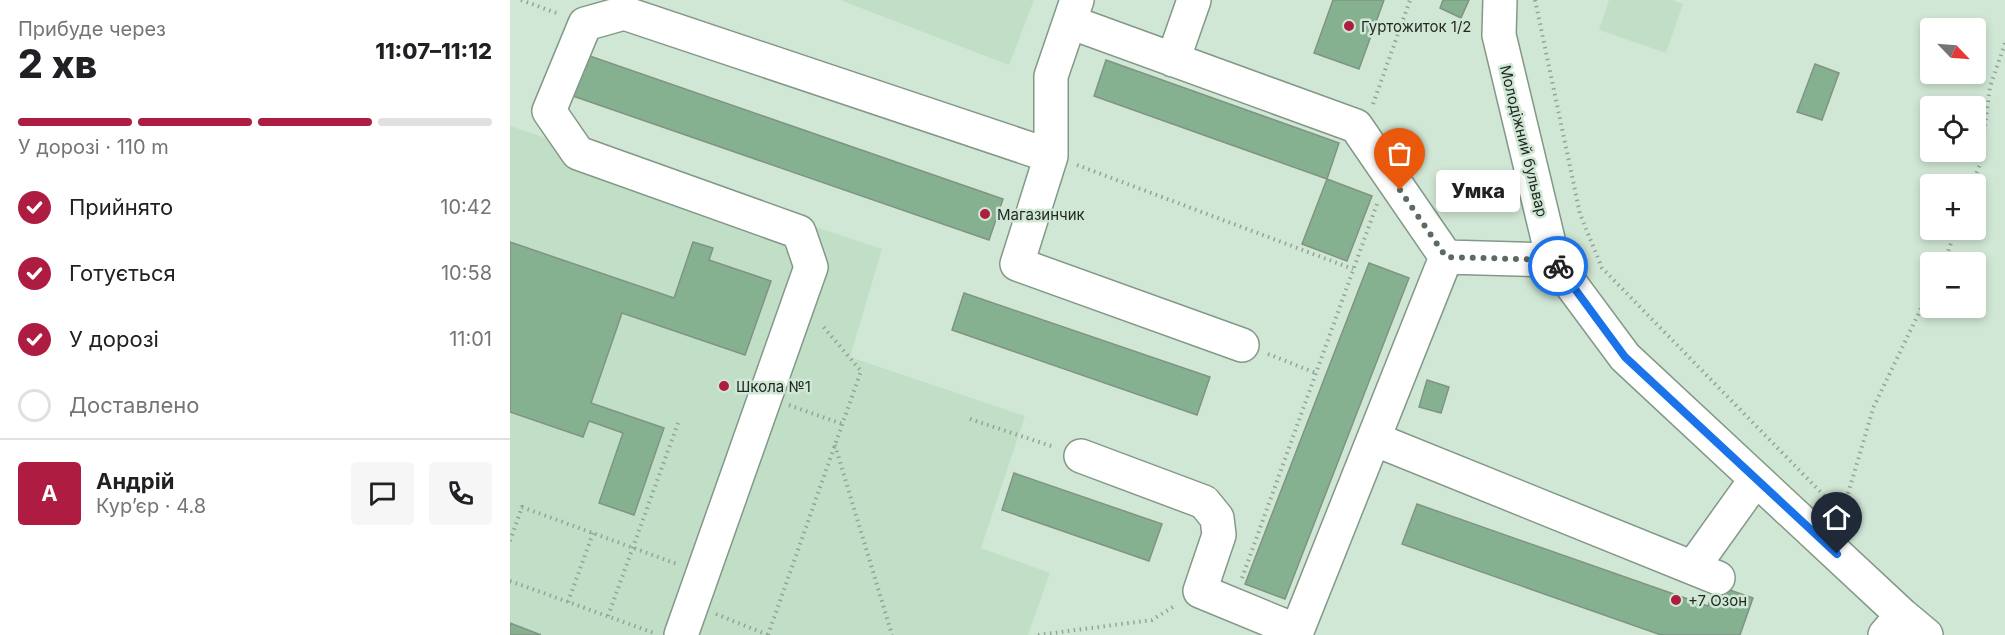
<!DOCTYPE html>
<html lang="uk">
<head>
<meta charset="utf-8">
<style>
	body { margin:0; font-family:Inter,sans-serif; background:#f6f6f6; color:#202124; height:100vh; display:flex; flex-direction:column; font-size:22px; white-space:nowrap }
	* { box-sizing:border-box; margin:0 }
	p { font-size:20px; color:#757577 }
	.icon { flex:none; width:33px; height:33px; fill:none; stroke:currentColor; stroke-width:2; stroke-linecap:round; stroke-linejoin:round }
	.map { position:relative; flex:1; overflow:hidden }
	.drawer { display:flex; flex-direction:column; background:#fff; width:510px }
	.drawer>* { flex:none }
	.needle { width:39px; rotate:115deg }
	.controls { position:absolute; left:1410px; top:18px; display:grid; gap:12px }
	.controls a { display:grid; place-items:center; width:66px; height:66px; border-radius:6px; background:#fff; box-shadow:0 3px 9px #0003; font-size:30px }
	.pin { position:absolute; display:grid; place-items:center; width:51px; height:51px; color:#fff; margin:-62px -26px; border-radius:50% 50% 50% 0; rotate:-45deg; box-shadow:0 0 6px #0007 }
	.pin .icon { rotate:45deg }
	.courier { position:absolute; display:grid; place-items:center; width:60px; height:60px; margin:-30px; border:4px solid #1a73e8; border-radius:50%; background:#fff; color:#222; box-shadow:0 2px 8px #0007 }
	.bubble { position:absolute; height:42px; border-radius:6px; background:#fff; box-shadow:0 3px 9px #0003; font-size:20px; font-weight:800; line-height:42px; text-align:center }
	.overview em { font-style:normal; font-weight:800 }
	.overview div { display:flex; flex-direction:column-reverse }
	.overview { display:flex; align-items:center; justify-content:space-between; height:102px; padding:0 18px }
	h1 { font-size:39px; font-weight:800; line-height:45px }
	.bar { display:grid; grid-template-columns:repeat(4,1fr); gap:9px 6px; align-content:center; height:72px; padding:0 18px }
	.bar i { height:8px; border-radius:4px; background:#e0e0e0 }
	.bar .active { background:#af1c41 }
	.bar p { grid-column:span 4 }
	.line { display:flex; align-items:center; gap:15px; padding:0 18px; border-top:2px solid #e0e0e0 }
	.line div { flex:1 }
	.round { display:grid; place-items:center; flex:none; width:63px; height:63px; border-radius:6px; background:#f6f6f6 }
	ol { padding:0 18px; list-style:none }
	li { display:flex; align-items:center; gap:18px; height:66px }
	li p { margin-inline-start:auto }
	li .icon { padding:6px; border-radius:50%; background:#af1c41; color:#fff; stroke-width:4 }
	li:last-child { color:#757577 }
	li i { width:33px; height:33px; border:3px solid #e0e0e0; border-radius:50% }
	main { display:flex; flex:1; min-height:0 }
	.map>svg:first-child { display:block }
	.built { fill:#c1dec7 }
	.building { fill:#85b190; stroke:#809484; stroke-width:1.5 }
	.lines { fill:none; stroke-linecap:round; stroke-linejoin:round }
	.minor-casing { stroke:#839888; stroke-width:36 }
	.path { stroke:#93a496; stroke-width:4; stroke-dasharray:1.5 4.5; stroke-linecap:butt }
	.minor { stroke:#fff; stroke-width:33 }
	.done { stroke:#5d6a60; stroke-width:6; stroke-dasharray:0 10.8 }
	.route { stroke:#1a73e8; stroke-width:8 }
	.poi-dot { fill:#af1c41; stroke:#d1e7d5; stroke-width:2 }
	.labels { text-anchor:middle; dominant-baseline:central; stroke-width:5; stroke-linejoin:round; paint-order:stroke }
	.poi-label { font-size:15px; fill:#1f2721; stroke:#d1e7d5; text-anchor:start }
	.street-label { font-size:15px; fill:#1f2721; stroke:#d1e7d5 }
</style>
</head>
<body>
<main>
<section class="drawer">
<div class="overview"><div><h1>2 хв</h1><p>Прибуде через</p></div><em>11:07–11:12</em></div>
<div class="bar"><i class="active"></i><i class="active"></i><i class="active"></i><i></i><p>У дорозі · 110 m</p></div>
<ol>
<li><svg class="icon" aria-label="check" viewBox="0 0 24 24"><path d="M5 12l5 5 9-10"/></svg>Прийнято<p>10:42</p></li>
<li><svg class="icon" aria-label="check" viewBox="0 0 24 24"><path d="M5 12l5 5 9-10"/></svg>Готується<p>10:58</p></li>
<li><svg class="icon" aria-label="check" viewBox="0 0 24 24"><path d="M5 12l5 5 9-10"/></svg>У дорозі<p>11:01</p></li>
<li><i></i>Доставлено</li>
</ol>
<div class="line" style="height:108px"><b class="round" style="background:#af1c41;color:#fff">А</b><div><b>Андрій</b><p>Кур’єр · 4.8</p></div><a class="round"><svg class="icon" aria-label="chat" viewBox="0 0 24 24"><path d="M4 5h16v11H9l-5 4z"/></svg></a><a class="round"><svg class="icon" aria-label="phone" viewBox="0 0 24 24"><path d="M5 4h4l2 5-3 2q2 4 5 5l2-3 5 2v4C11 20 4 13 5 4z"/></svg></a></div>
</section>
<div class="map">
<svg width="1495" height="635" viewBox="0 0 1495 635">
	<rect width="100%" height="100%" fill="#d1e7d5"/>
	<path class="built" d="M330 0H524L499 65Z
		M1099 0H1162L1173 4 1156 53 1089 30Z
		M0 126 372 249 340 357 515 416 471 548 540 573 518 635H0Z"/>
	<path class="building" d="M823 0H874L849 69 804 53Z
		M933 0H959L951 18 930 8Z
		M74 54 493 199 479 240 60 95Z
		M596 60 829 143 817 179 584 96Z
		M1305 64 1329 73 1312 120 1287 112Z
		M817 179 862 196 837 261 792 244Z
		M0 242 164 298 183 242 203 248 199 260 261 281 235 355 112 313 81 403 154 428 124 515 89 503 113 433 79 421 73 437 0 412Z
		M859 263 899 278 775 599 735 584Z
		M454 293 700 377 687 415 442 330Z
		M917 380 939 387 931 413 909 407Z
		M504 473 652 524 639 561 492 510Z
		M907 504 1198 606 1205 585 1243 598 1230 635H1151L892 544Z
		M0 623 31 635H0Z"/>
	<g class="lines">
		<g class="minor-casing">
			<path id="minor" d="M990 0 989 35 1043 260 1115 357 1392 615 1375 635
				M560 22 846 126 936 257
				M663 60 684 0
				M541 156 507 264 732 345
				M864 439 1208 578
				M571 456 694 502 707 518 709 535 690 591 787 631 936 257 1043 260
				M1183 567 1246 479
				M1392 615 1416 635
				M171 635 301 267 289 232 68 153 39 111 75 24 114 13 541 156V76L567 0"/>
		</g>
		<path class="path" d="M11 0 49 14
			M1025 0 1070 214 1092 268 1332 514 1364 406 1420 290
			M863 104 900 0
			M567 165 843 269
			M1462 184 1470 164 1480 87 1495 43
			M1434 262 1446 230
			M758 354 806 373
			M279 405 332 424
			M460 419 544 447
			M325 445 382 635
			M0 541 12 507 167 564
			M732 578 867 204
			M0 581 144 633
			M58 602 83 533
			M206 614 258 635
			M98 616 168 423
			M258 635 351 371 311 324
			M528 635 642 620 666 605"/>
		<use href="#minor" class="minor"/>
	</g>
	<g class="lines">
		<path class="done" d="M890 190 936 257 1043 260 1048 266"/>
		<path class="route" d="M1048 266 1115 357 1327 554"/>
	</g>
	<g class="poi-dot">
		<circle cx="839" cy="26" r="6"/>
		<circle cx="475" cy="214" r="6"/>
		<circle cx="214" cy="386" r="6"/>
		<circle cx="1166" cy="600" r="6"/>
	</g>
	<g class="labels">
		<g class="poi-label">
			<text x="851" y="26">Гуртожиток 1/2</text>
			<text x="487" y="214">Магазинчик</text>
			<text x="226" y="386">Школа №1</text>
			<text x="1178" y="600">+7 Озон</text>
		</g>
		<g class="street-label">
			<text transform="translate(1014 141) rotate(76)">Молодіжний бульвар</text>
		</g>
	</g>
</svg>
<div class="controls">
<a><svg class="needle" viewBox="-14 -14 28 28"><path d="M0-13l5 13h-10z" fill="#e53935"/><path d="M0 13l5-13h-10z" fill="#757577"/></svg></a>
<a><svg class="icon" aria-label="locate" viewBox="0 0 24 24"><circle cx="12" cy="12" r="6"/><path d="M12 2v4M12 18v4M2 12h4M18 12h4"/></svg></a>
<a>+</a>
<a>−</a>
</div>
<div class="pin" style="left:890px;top:190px;background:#ea580c"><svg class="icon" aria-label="bag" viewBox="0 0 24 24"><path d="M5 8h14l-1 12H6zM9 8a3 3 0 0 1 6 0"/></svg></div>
<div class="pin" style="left:1327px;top:554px;background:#1f2937"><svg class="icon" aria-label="home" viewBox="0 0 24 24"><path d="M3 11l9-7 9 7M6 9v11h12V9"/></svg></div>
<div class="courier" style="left:1048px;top:266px"><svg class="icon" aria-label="bike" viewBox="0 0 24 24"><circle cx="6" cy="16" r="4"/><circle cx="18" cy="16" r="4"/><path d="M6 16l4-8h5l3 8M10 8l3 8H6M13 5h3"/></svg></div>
<div class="bubble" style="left:926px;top:170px;width:84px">Умка</div>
</div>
</main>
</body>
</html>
